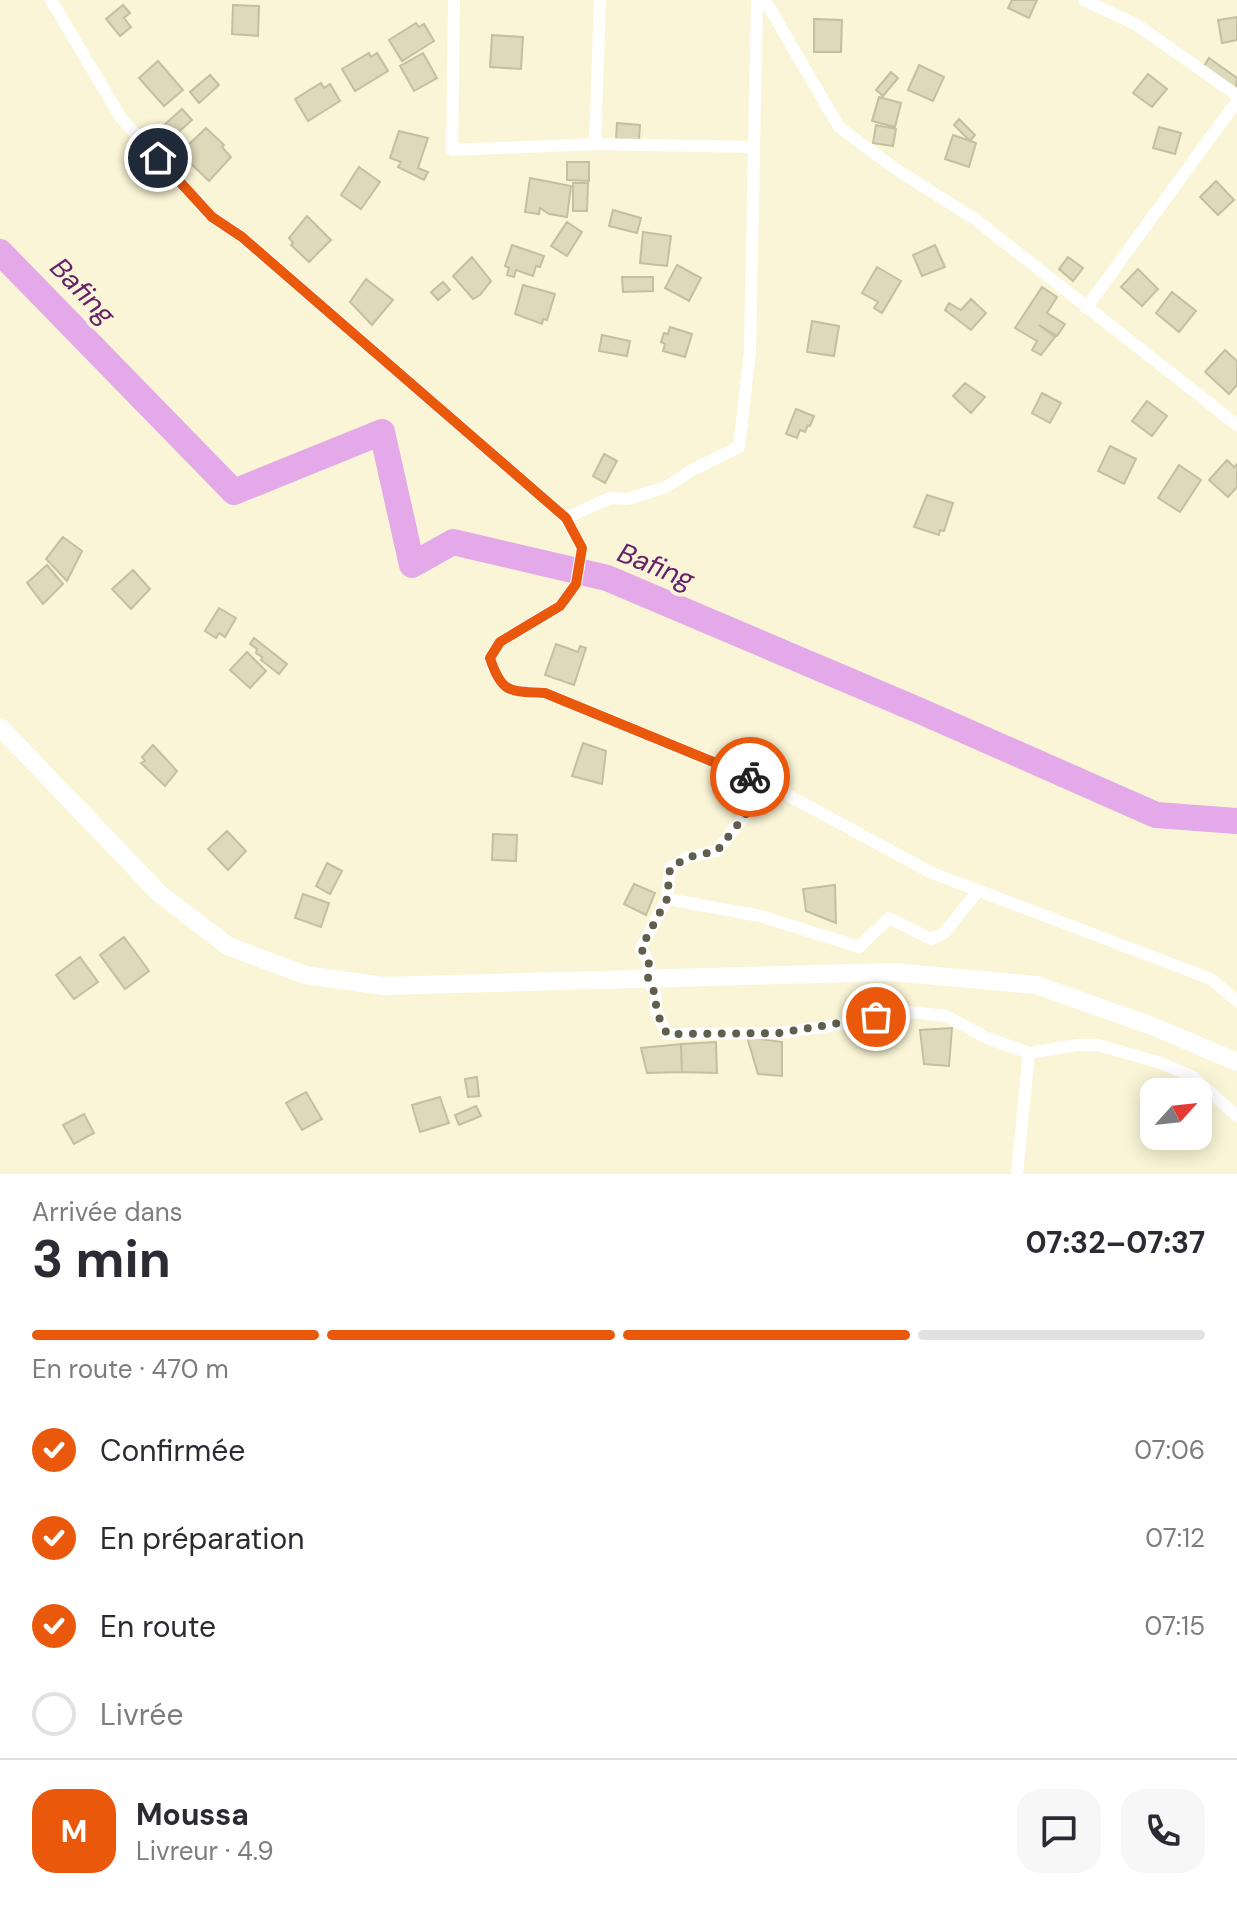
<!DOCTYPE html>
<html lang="fr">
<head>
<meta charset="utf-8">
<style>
	body { margin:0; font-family:"DM Sans",sans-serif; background:#f7f7f7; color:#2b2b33; height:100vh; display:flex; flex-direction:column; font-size:30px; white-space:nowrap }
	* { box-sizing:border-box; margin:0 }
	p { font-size:26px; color:#7c7c81 }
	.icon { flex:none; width:44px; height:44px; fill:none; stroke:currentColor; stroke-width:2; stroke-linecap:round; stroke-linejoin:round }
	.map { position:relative; height:1174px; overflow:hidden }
	.panel { display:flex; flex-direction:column; background:#fff; flex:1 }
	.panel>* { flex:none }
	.needle { width:52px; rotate:63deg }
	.fabs { position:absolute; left:1140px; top:1078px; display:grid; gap:16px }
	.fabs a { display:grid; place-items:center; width:72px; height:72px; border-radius:16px; background:#fff; box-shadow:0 4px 20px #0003; font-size:40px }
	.pin { position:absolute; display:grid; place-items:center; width:68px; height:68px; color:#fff; margin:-34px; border:4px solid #fff; border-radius:50%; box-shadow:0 2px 8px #0007 }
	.courier { position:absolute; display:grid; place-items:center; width:80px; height:80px; margin:-40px; border:6px solid #ea580c; border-radius:50%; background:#fff; color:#222; box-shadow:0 2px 10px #0007 }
	.head em { font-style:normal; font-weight:700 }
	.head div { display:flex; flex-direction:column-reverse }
	.head { display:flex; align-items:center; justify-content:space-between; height:136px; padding:0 32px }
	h1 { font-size:52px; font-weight:700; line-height:60px }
	.bar { display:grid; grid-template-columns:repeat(4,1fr); gap:12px 8px; align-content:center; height:96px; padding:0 32px }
	.bar i { height:10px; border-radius:6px; background:#e1e1e2 }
	.bar .active { background:#ea580c }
	.bar p { grid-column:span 4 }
	.line { display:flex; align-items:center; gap:20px; padding:0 32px; border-top:2px solid #e1e1e2 }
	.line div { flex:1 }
	.round { display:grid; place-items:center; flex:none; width:84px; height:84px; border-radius:24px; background:#f7f7f7 }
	ol { padding:0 32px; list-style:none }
	li { display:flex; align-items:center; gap:24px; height:88px }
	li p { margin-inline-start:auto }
	li .icon { padding:8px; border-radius:50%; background:#ea580c; color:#fff; stroke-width:4 }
	li:last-child { color:#7c7c81 }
	li i { width:44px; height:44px; border:4px solid #e1e1e2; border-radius:50% }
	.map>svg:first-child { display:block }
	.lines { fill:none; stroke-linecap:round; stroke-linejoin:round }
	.river { stroke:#e4a9e8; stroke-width:26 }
	.building { fill:#ddd9bb; stroke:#c3bfa1; stroke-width:2 }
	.minor { stroke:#fff; stroke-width:12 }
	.secondary { stroke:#fff; stroke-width:18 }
	.done { stroke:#605e4d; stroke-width:8; stroke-dasharray:0 14.4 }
	.route { stroke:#ea580c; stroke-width:10 }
	.labels { text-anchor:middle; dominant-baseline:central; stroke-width:8; stroke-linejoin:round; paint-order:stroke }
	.water-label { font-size:28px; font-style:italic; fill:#65216c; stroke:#faf5d6 }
</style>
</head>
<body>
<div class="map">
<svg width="1237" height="1174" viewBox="0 0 1237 1174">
	<rect width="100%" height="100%" fill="#faf5d6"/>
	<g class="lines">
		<path class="river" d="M0 252 234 492 382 432 412 565 453 542 607 578 918 710 1156 815 1237 821"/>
	</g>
	<path class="building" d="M1012 0H1037L1029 18 1008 8Z
		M123 5 130 13 124 18 131 27 120 36 106 19Z
		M233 5 259 6 258 36 232 34Z
		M1237 17V40L1222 43 1218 20Z
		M814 19 842 20 841 52H814Z
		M416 23 419 27 424 24 434 41 402 61 389 40Z
		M492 35 523 37 521 69 490 67Z
		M369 53 371 57 377 53 388 71 355 91 342 69Z
		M423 53 437 78 414 91 400 66Z
		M1209 58 1237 78 1236 88 1204 66Z
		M158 61 183 90 164 106 139 78Z
		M919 65 944 77 933 101 908 90Z
		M891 72 898 78 883 96 876 90Z
		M1148 74 1167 89 1152 107 1133 93Z
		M210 75 219 85 199 103 190 92Z
		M321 83 324 88 330 84 340 101 308 121 295 99Z
		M879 97 901 103 895 127 872 121Z
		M182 109 192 120 174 136 164 125Z
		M959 119 975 135 970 141 954 125Z
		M617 123 640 125 639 140 616 139Z
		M876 125 896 129 893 146 873 143Z
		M1159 127 1181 133 1175 154 1153 148Z
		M206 128 224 145 222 147 231 157 209 181 180 153Z
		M399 131 428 138 418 168 428 172 424 180 398 167 401 162 390 158Z
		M953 135 976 143 969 167 945 159Z
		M567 162H589V181L567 180Z
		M359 167 380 182 361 209 341 195Z
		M530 178 571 186 567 217 549 214 540 208 539 214 525 212Z
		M1216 181 1234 200 1218 215 1200 197Z
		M573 183H588L587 211H573Z
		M613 210 641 218 637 233 609 226Z
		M307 216 331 240 309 262 291 245 293 243 289 238Z
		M567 222 582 232 567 256 551 246Z
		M643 232 671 236 667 266 640 263Z
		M512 245 544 256 540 267 536 266 533 276 516 270 514 277 507 275 509 268 505 266Z
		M935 245 945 267 922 276 913 255Z
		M472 257 491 281 480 295 473 299 453 276Z
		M1068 257 1083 268 1073 281 1059 269Z
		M677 265 701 278 689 301 665 288Z
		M877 267 901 281 882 313 874 308 878 302 862 293Z
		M1138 269 1158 289 1142 306 1121 287Z
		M622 277H653V291L623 292Z
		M366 279 393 300 372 325 350 302Z
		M443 282 450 290 438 300 431 292Z
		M523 285 555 294 547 320 543 319 542 324 515 314Z
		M1042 287 1057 297 1047 313 1065 324 1057 336 1039 325 1055 337 1041 355 1032 350 1037 341 1015 328Z
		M1172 292 1196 311 1179 332 1156 313Z
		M971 299 986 313 971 330 945 310 949 303 961 310Z
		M812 321 839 326 834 356 807 352Z
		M670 327 692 334 685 357 663 351 665 344 661 342 664 333 668 334Z
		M602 335 630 341 627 356 599 351Z
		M1225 350 1237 361V385L1229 394 1205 372Z
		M965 383 985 397 971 413 953 396Z
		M1042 393 1061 403 1050 423 1032 413Z
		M1147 401 1167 416 1152 436 1132 421Z
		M796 409 814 416 810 426 808 425 805 432 800 430 797 438 786 434Z
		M1110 446 1136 459 1124 484 1098 471Z
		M604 454 617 461 605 483 593 476Z
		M1227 460 1234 467 1237 464V487L1228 497 1209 480Z
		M1179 465 1201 480 1180 512 1158 498Z
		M927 495 953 503 944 531 940 530 939 535 914 527Z
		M63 537 82 551 67 581 46 559Z
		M47 565 63 584 43 604 27 583Z
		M133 570 150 589 131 609 112 589Z
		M219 608 236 618 225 637 219 633 216 638 205 631Z
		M254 638 287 664 279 674 261 660 262 657 256 653 257 649 250 644Z
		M556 644 578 652 580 646 586 648 574 685 545 675Z
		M247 652 266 671 250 688 230 670Z
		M583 743 606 751 602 784 572 776Z
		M153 745 177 771 165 786 141 763 145 761 142 757Z
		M227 831 246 851 228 870 208 849Z
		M493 834 517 835 516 861 492 860Z
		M327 863 342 871 330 894 316 886Z
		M634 884 655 893 646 915 624 904Z
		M835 885 836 923 806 911 803 889Z
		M303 894 329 903 321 927 295 918Z
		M124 937 149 971 125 989 100 955Z
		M80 957 98 982 74 999 56 975Z
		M952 1028 949 1066 924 1064 920 1030Z
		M747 1037 782 1042V1076L758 1074Z
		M716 1042 717 1073 682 1072 681 1044Z
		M681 1044 682 1072 647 1073 641 1048Z
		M477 1077 479 1096 468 1097 465 1079Z
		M306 1092 322 1119 302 1130 286 1103Z
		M440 1097 449 1123 420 1132 412 1105Z
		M476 1106 481 1116 459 1125 455 1115Z
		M84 1114 94 1133 74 1144 63 1125Z"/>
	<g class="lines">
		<path class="minor" d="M51 0 121 118 212 217 242 237 566 518 582 548 576 584 560 606 500 642 490 658C501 694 511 691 545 693L769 785 932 873 1211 979 1237 1001
			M454 0 452 150 595 144 754 147
			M765 0 839 127 897 170 975 219 1237 425
			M1084 0 1137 25 1237 95
			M595 144 600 0
			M1086 308 1237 101
			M566 518 610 498 628 499 666 487 694 469 739 447 750 351 757 0
			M769 785 717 851 689 857 670 868 667 899 760 916 859 947 889 918 931 939 944 933 978 891
			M667 899 641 948 649 964 648 979 656 996V1011L667 1034 779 1033 851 1023 901 1011 946 1016 987 1038 1029 1053 1017 1174
			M1029 1053 1077 1045H1098L1161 1063 1193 1077 1237 1116"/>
		<path class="secondary" d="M0 727 160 894 228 946 305 975 383 986 893 972 1036 985 1152 1026 1237 1062"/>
	</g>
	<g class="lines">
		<path class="done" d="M750 777 769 785 717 851 689 857 670 868 667 899 641 948 649 964 648 979 656 996V1011L667 1034 779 1033 876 1017"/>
		<path class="route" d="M158 158 212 217 242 237 566 518 582 548 576 584 560 606 500 642 490 658C502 695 511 691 545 693L750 777"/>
	</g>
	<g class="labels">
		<g class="water-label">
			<text transform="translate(83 291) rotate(46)">Bafing</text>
			<text transform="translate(656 566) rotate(22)">Bafing</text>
		</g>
	</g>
</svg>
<div class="fabs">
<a><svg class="needle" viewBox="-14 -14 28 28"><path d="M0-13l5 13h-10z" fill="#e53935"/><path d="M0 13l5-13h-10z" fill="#7c7c81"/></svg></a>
</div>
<div class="pin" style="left:876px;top:1017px;background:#ea580c"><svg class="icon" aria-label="bag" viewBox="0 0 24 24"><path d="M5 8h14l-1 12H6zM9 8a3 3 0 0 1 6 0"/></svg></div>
<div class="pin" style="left:158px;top:158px;background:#1f2937"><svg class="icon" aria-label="home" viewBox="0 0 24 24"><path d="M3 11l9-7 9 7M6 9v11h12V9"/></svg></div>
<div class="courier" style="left:750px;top:777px"><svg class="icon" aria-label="bike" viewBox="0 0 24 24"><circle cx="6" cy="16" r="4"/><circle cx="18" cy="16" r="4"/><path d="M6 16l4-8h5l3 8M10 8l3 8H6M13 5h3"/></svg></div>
</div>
<section class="panel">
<div class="head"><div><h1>3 min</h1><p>Arrivée dans</p></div><em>07:32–07:37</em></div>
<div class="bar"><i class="active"></i><i class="active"></i><i class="active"></i><i></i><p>En route · 470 m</p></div>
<ol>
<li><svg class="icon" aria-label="check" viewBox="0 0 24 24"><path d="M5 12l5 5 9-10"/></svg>Confirmée<p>07:06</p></li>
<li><svg class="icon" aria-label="check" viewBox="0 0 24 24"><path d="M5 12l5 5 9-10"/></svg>En préparation<p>07:12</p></li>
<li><svg class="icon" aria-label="check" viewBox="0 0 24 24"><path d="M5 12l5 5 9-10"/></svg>En route<p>07:15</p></li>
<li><i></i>Livrée</li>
</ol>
<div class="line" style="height:144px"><b class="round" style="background:#ea580c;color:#fff">M</b><div><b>Moussa</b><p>Livreur · 4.9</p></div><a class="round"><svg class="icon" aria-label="chat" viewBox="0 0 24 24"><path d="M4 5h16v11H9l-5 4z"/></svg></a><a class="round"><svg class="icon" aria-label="phone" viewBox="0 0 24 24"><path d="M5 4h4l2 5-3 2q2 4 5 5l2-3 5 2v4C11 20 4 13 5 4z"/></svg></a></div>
</section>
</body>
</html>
